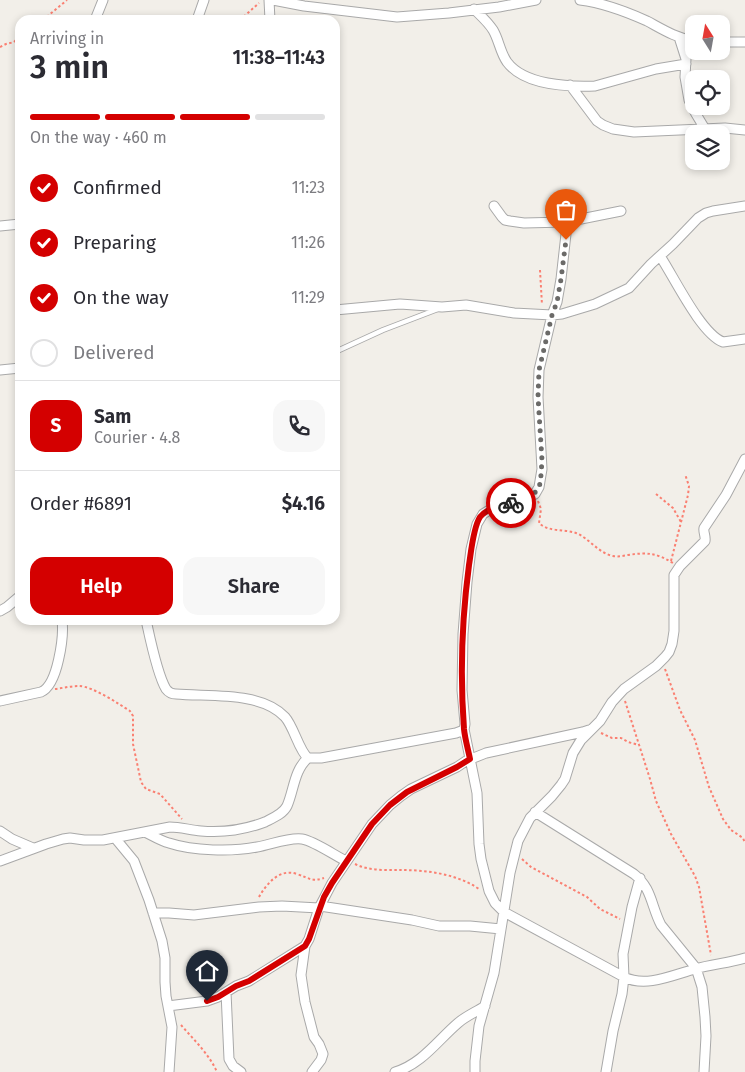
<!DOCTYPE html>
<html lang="en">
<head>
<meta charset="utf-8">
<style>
	body { margin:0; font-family:"Fira Sans",sans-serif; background:#f7f7f7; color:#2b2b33; height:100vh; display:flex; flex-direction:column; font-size:19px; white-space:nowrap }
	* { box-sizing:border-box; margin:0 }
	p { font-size:16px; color:#7c7c81 }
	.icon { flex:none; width:28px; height:28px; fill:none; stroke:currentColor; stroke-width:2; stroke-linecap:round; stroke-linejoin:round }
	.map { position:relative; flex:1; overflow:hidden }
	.panel { position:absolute; left:15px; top:15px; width:325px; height:610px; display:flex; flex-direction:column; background:#fff; border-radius:15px; box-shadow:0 2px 8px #0003 }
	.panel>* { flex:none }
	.needle { width:32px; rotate:349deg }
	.controls { position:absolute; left:685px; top:15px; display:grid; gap:10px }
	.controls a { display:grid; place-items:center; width:45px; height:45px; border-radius:10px; background:#fff; box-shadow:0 2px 8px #0003; font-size:25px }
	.pin { position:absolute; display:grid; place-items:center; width:42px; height:42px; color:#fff; margin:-51px -21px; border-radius:50% 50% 50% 0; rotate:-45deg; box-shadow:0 0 5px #0007 }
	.pin .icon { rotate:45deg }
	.courier { position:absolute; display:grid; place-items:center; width:50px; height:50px; margin:-25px; border:4px solid #d40000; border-radius:50%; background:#fff; color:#222; box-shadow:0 1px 6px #0007 }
	.summary em { font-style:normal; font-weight:600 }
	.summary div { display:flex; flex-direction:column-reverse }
	.summary { display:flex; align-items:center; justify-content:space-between; height:85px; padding:0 15px }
	h1 { font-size:32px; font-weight:600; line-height:38px }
	.bar { display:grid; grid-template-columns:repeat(4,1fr); gap:8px 5px; align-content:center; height:60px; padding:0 15px }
	.bar i { height:6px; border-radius:4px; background:#e1e1e2 }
	.bar .on { background:#d40000 }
	.bar p { grid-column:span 4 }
	.line { display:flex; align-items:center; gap:12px; padding:0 15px; border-top:1px solid #e1e1e2 }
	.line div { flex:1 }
	.round { display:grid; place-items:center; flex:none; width:52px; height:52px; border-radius:15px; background:#f7f7f7 }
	ol { padding:0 15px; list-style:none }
	li { display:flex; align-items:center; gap:15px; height:55px }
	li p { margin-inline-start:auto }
	li .icon { padding:5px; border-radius:50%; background:#d40000; color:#fff; stroke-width:4 }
	li:last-child { color:#7c7c81 }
	li i { width:28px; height:28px; border:2px solid #e1e1e2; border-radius:50% }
	.action { display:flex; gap:10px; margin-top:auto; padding:10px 15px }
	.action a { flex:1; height:58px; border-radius:15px; background:#d40000; color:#fff; font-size:20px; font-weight:600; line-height:58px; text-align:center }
	.action a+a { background:#f7f7f7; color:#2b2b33 }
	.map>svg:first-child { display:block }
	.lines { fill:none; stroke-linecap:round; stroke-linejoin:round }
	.service-casing { stroke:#a9a9a9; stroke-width:6 }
	.minor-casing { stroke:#a9a9a9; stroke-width:11 }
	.path { stroke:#fa8072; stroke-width:2; stroke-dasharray:2.5 2.5; stroke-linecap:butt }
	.service { stroke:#fff; stroke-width:4.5 }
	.minor { stroke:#fff; stroke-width:9 }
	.done { stroke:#6b6a68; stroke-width:5; stroke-dasharray:0 9 }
	.route { stroke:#d40000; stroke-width:6 }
</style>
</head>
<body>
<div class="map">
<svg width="745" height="1072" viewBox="0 0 745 1072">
	<rect width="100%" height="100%" fill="#f2efe9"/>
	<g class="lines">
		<g class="service-casing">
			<path id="service" d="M335 352 383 330 438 309"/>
		</g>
		<g class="minor-casing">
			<path id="minor" d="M269 0 270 20
				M273 0 304 6 397 17 449 13 499 7 536 0
				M580 0C604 3 625 11 647 21 662 29 676 38 694 41
				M474 9C481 16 488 22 493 30 499 40 500 52 507 62 524 85 568 87 595 86L656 69 686 64
				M95 20 103 0
				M197 20 204 0
				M679 37 686 59 685 77 689 100 696 114 705 129
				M721 42H745
				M570 85 597 121 603 125 613 129 634 132 725 128 745 130
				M494 206 502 217 505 220 510 221 524 223 566 222 621 211
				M0 226 20 224
				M660 256C674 277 701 334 723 342L745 339
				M335 310 400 304 442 307 466 305 514 313 552 315 562 314 595 304 629 288 651 264 673 244 698 218 706 213 713 211 745 206
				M0 370 20 368
				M0 611 7 607 20 596
				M146 620C150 638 157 674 166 689 169 693 172 694 176 694 209 697 261 691 285 717 294 727 299 751 308 758H321L456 733 464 730 465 724 462 690 463 634 467 582 471 549 477 524 483 514 491 509 529 497 535 494 539 487 542 469 538 397 539 370 552 315 557 302 561 279 566 234V222
				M0 701 41 692C58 685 64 636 62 620
				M464 729 477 793 479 844 481 859 489 891 495 903 504 912 624 977C646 988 673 975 695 969 712 964 729 963 745 958
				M535 812 634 874C652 888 651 906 661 925L696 968 702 987 705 1017 706 1036 704 1072
				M0 831 12 839 33 848
				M145 832C153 836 161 841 169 843 193 851 232 852 257 847 270 845 289 837 302 839 314 841 334 855 346 861
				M115 838 134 861 149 900 162 941 165 958V982L166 996 172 1027 169 1072
				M0 861 46 844 63 839 70 838 84 840H103L170 827C180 827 190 830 201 831 223 833 244 830 265 822 273 818 283 814 287 806 294 790 294 770 308 758
				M320 906 412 920 439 926H470L501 929
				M153 913H169L194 915 259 907 282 906 319 908
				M305 946 301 975 305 1002 314 1037 319 1044 323 1054 321 1060 312 1072
				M226 992 229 1059 233 1066 241 1072
				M168 1006 207 1001 218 997 236 986 249 981 305 946 309 939 319 908 332 883 372 824 390 805 401 796 411 789 457 767 466 761 486 753 583 732 589 730
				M395 1072C422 1064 438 1040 458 1023 466 1016 476 1012 485 1006
				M475 1072V1061L479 1026 494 973 510 873 518 841 530 818 552 796 561 785 565 779 573 753 581 740 600 721 612 702 624 689 656 666 665 657 669 652 672 644 674 631V575L680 566 705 541C706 536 703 532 704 528L726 495 745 459
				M606 1072 613 1031 622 994 624 977 623 954 632 907 640 878"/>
		</g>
		<path class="path" d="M43 20 67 0
			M240 20 259 3
			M0 47 6 44 14 42 20 36
			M540 270 542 305
			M656 494 673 508 681 522
			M538 501 541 509 539 523C548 532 564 529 576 533 589 538 598 553 613 556 618 557 623 556 628 555 648 552 656 553 673 563
			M671 561 688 495 689 486 685 474
			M665 669 680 710 695 740 709 787 723 819 731 830 743 838 745 843
			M55 689C63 688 71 686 79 686 92 686 119 704 130 711L133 716V744L141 782 146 789 160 794 182 819
			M625 701 650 779 656 801 671 834 695 876 699 887 711 955
			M601 733 612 738H621L628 742 639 745
			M522 859 531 867 587 897 600 909 620 919
			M355 864C369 871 386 870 401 870 427 870 457 874 479 889
			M259 897C267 883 280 868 297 874 309 878 312 882 324 878
			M181 1025C194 1040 209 1054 217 1072"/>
		<use href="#service" class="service"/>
		<use href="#minor" class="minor"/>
	</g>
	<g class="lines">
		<path class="done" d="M511 503 532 496 537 490 540 484 541 475 542 460 538 397 539 370 552 315 557 302 561 279 566 240"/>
		<path class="route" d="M207 1001 218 997 236 986 249 981 305 946 309 939 324 897 332 883 372 824 390 805 407 792 457 767 470 759C468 749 465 739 464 729 460 676 462 618 469 565 471 553 473 528 480 517 487 508 501 506 511 503"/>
	</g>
</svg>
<div class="controls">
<a><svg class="needle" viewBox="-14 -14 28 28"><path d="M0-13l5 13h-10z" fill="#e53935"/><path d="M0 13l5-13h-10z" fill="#7c7c81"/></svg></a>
<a><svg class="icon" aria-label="locate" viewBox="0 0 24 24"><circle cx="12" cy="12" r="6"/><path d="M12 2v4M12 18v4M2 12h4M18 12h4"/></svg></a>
<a><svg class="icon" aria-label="layers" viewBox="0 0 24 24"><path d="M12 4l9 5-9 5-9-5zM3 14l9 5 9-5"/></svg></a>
</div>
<div class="pin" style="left:566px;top:240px;background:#ea580c"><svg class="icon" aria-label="bag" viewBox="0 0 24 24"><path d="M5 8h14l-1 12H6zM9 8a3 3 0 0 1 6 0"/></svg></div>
<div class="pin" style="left:207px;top:1001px;background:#1f2937"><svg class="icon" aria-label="home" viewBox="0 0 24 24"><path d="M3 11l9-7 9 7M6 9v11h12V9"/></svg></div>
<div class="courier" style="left:511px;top:503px"><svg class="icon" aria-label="bike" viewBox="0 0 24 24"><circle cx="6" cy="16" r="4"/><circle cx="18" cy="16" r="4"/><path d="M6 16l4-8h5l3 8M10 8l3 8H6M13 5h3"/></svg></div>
<section class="panel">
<div class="summary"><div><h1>3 min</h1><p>Arriving in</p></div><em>11:38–11:43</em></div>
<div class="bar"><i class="on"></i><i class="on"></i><i class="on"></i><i></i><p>On the way · 460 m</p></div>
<ol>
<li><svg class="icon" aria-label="check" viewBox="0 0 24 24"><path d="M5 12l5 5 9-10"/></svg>Confirmed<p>11:23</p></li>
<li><svg class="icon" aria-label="check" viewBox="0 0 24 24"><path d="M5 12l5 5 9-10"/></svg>Preparing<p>11:26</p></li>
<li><svg class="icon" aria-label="check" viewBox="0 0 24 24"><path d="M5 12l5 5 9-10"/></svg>On the way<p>11:29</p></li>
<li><i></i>Delivered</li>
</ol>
<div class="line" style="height:90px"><b class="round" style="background:#d40000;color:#fff">S</b><div><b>Sam</b><p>Courier · 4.8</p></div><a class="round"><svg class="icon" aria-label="phone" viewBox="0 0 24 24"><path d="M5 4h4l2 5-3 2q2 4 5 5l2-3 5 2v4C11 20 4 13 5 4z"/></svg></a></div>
<div class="line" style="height:65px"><div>Order #6891</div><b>$4.16</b></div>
<div class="action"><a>Help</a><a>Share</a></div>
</section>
</div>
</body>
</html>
